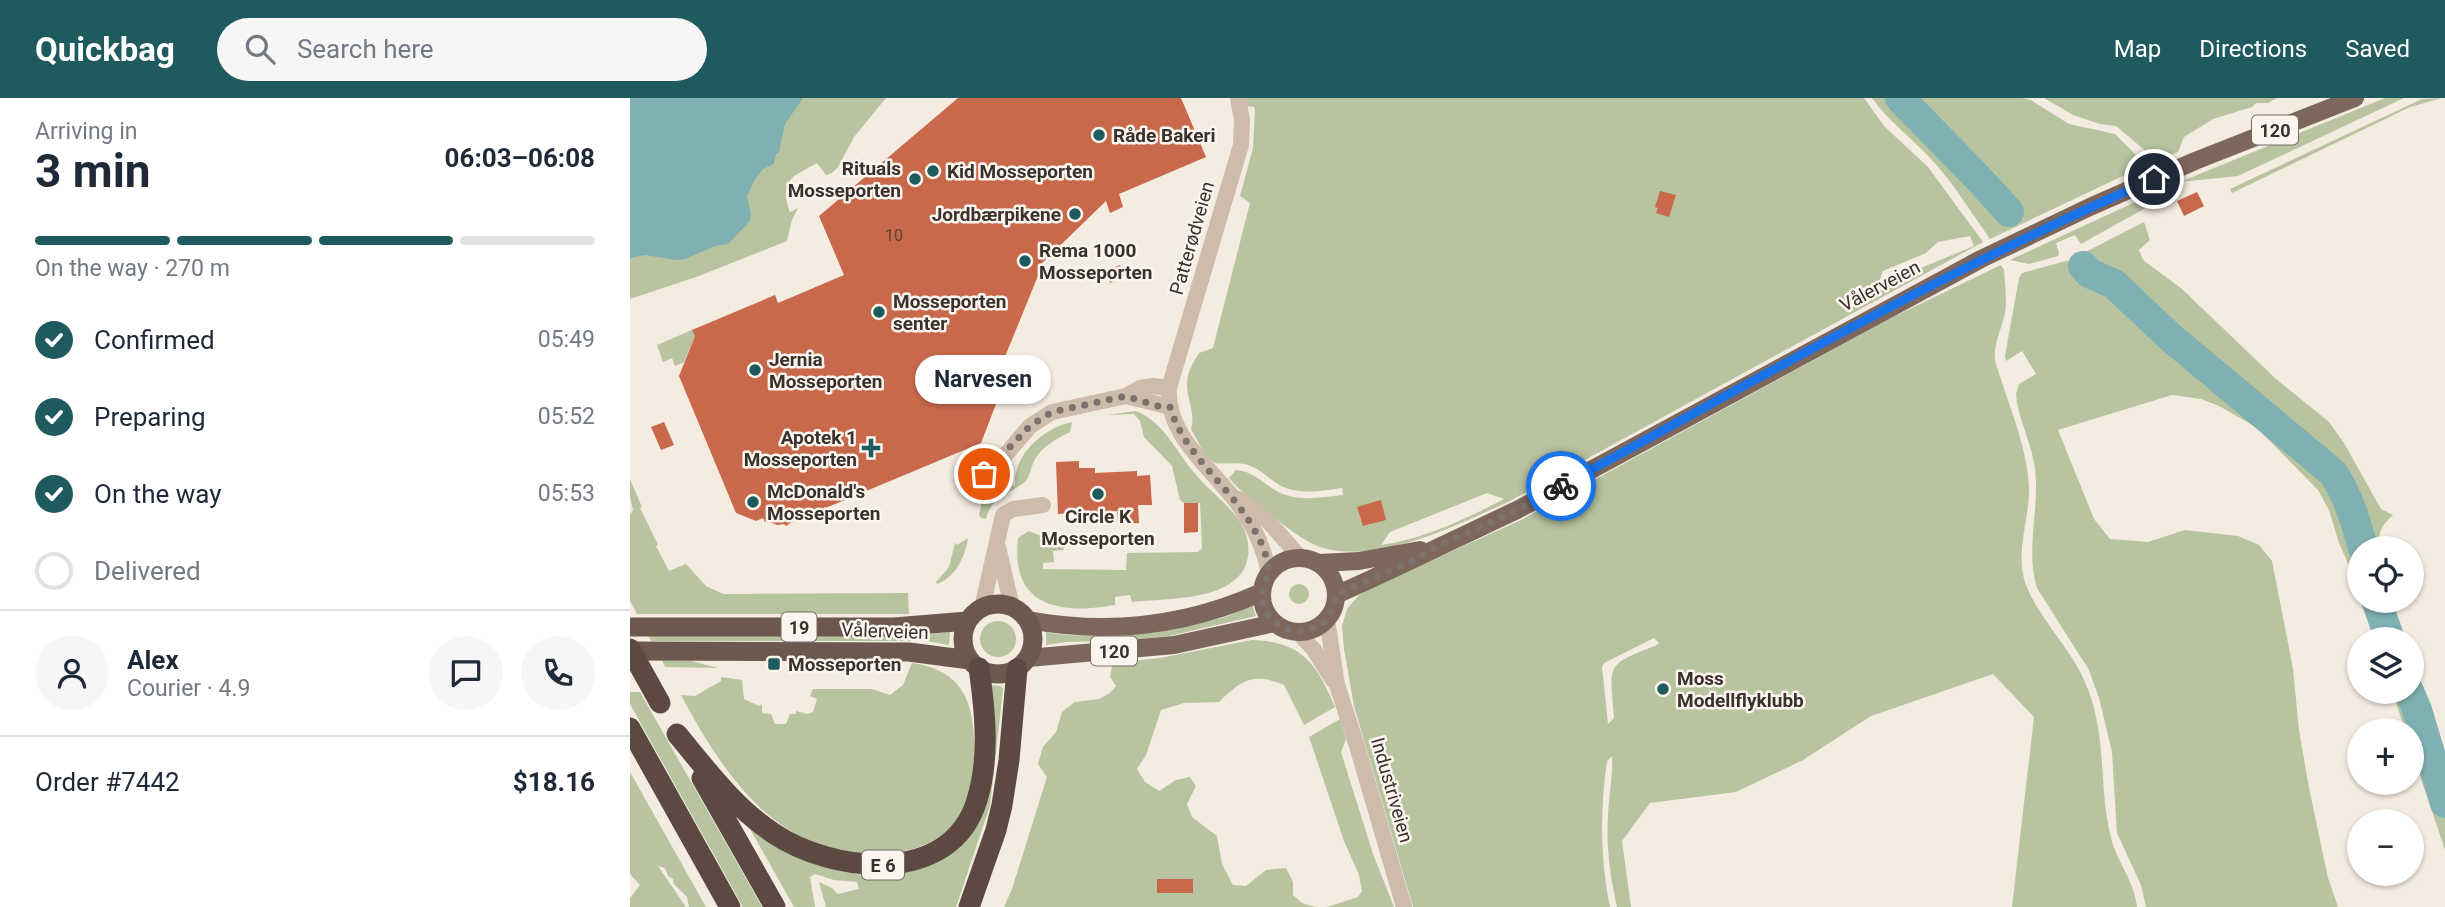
<!DOCTYPE html>
<html lang="en">
<head>
<meta charset="utf-8">
<style>
	body { margin:0; font-family:Roboto,sans-serif; background:#f6f6f7; color:#1f2937; height:100vh; display:flex; flex-direction:column; font-size:26px; white-space:nowrap }
	* { box-sizing:border-box; margin:0 }
	p { font-size:23px; color:#747a83 }
	.icon { flex:none; width:38px; height:38px; fill:none; stroke:currentColor; stroke-width:2; stroke-linecap:round; stroke-linejoin:round }
	.map { position:relative; flex:1; overflow:hidden }
	.side { display:flex; flex-direction:column; background:#fff; width:630px }
	.side>* { flex:none }
	.fabs { position:absolute; left:1717px; top:438px; display:grid; gap:14px }
	.fabs a { display:grid; place-items:center; width:77px; height:77px; border-radius:50%; background:#fff; box-shadow:0 2px 5px #0004; font-size:35px }
	.pin { position:absolute; display:grid; place-items:center; width:60px; height:60px; color:#fff; margin:-30px; border:4px solid #fff; border-radius:50%; box-shadow:0 2px 7px #0007 }
	.courier { position:absolute; display:grid; place-items:center; width:70px; height:70px; margin:-35px; border:5px solid #1a73e8; border-radius:50%; background:#fff; color:#222; box-shadow:0 2px 9px #0007 }
	.bubble { position:absolute; height:49px; border-radius:24px; background:#fff; box-shadow:0 2px 5px #0004; font-size:23px; font-weight:700; line-height:49px; text-align:center }
	.head em { font-style:normal; font-weight:700 }
	.head div { display:flex; flex-direction:column-reverse }
	.head { display:flex; align-items:center; justify-content:space-between; height:119px; padding:0 35px }
	h1 { font-size:46px; font-weight:700; line-height:52px }
	.bar { display:grid; grid-template-columns:repeat(4,1fr); gap:10px 7px; align-content:center; height:84px; padding:0 35px }
	.bar i { height:9px; border-radius:5px; background:#e0e1e3 }
	.bar .active { background:#1f5a5e }
	.bar p { grid-column:span 4 }
	.line { display:flex; align-items:center; gap:18px; padding:0 35px; border-top:2px solid #e0e1e3 }
	.line div { flex:1 }
	.round { display:grid; place-items:center; flex:none; width:74px; height:74px; border-radius:37px; background:#f6f6f7 }
	ol { padding:0 35px; list-style:none }
	li { display:flex; align-items:center; gap:21px; height:77px }
	li p { margin-inline-start:auto }
	li .icon { padding:7px; border-radius:50%; background:#1f5a5e; color:#fff; stroke-width:4 }
	li:last-child { color:#747a83 }
	li i { width:38px; height:38px; border:4px solid #e0e1e3; border-radius:50% }
	header { display:flex; align-items:center; gap:42px; box-sizing:border-box; height:98px; padding:0 35px; background:#1f5a5e; color:#fff }
	header strong { font-size:33px }
	nav { display:flex; gap:38px; margin-inline-start:auto; font-size:24px }
	.search { width:490px; height:63px; background:#f6f6f7; display:flex; align-items:center; gap:18px; box-sizing:border-box; padding:0 24px; border-radius:38px; color:#747a83; font-size:26px }
	main { display:flex; flex:1; min-height:0 }
	.map>svg:first-child { display:block }
	.green { fill:#b8c4a0; fill-rule:evenodd }
	.water { fill:#7fb0b2 }
	.lines { fill:none; stroke-linecap:round; stroke-linejoin:round }
	.river { stroke:#7fb0b2; stroke-width:30 }
	.building { fill:#c8694b }
	.minor { stroke:#cdbbac; stroke-width:16 }
	.primary { stroke:#7d675c; stroke-width:18 }
	.trunk { stroke:#6c584f; stroke-width:19 }
	.motorway { stroke:#5c4a42; stroke-width:21 }
	.motorway-bridge { stroke:#5c4a42; stroke-width:21 }
	.done { stroke:#7c716b; stroke-width:7; stroke-dasharray:0 12.6 }
	.route { stroke:#1a73e8; stroke-width:9 }
	.poi-dot { fill:#1f5a5e; stroke:#fbf5ee; stroke-width:2.5 }
	.labels { text-anchor:middle; dominant-baseline:central; stroke-width:5; stroke-linejoin:round; paint-order:stroke }
	.number-label { font-size:16px; fill:#5e3e33 }
	.shield { fill:#fbf5ee; stroke:#756b66; stroke-width:2 }
	.shield-label { font-size:18px; font-weight:bold; fill:#3b302b }
	.poi-label { font-size:19px; font-weight:bold; fill:#3b302b; stroke:#fbf5ee; text-anchor:start }
	.street-label { font-size:19px; fill:#3b302b; stroke:#fbf5ee }
</style>
</head>
<body>
<header>
<strong>Quickbag</strong>
<div class="search"><svg class="icon" aria-label="search" viewBox="0 0 24 24"><circle cx="10" cy="10" r="6"/><path d="M15 15l6 6"/></svg>Search here</div>
<nav><a>Map</a><a>Directions</a><a>Saved</a></nav>
</header>
<main>
<section class="side">
<div class="head"><div><h1>3 min</h1><p>Arriving in</p></div><em>06:03–06:08</em></div>
<div class="bar"><i class="active"></i><i class="active"></i><i class="active"></i><i></i><p>On the way · 270 m</p></div>
<ol>
<li><svg class="icon" aria-label="check" viewBox="0 0 24 24"><path d="M5 12l5 5 9-10"/></svg>Confirmed<p>05:49</p></li>
<li><svg class="icon" aria-label="check" viewBox="0 0 24 24"><path d="M5 12l5 5 9-10"/></svg>Preparing<p>05:52</p></li>
<li><svg class="icon" aria-label="check" viewBox="0 0 24 24"><path d="M5 12l5 5 9-10"/></svg>On the way<p>05:53</p></li>
<li><i></i>Delivered</li>
</ol>
<div class="line" style="height:126px"><a class="round"><svg class="icon" aria-label="person" viewBox="0 0 24 24"><circle cx="12" cy="8" r="4"/><path d="M4 21q1-7 8-7t8 7"/></svg></a><div><b>Alex</b><p>Courier · 4.9</p></div><a class="round"><svg class="icon" aria-label="chat" viewBox="0 0 24 24"><path d="M4 5h16v11H9l-5 4z"/></svg></a><a class="round"><svg class="icon" aria-label="phone" viewBox="0 0 24 24"><path d="M5 4h4l2 5-3 2q2 4 5 5l2-3 5 2v4C11 20 4 13 5 4z"/></svg></a></div>
<div class="line" style="height:91px"><div>Order #7442</div><b>$18.16</b></div>
</section>
<div class="map">
<svg width="1815" height="809" viewBox="0 0 1815 809">
	<rect width="100%" height="100%" fill="#f4ebe1"/>
	<path class="green" d="M130 0H256L224 39 208 69 202 75 196 77 187 65C180 69 166 76 162 80 154 89 155 104 160 114L168 110 162 122 157 143 69 178 0 201V103L144 66Z
		M615 0H1234L1254 28 1298 69 1353 144 878 404C827 427 750 466 693 450 674 444 655 428 639 415 626 404 609 393 599 380L606 372C626 373 637 391 656 397 673 403 695 399 713 397L712 390C691 393 666 398 646 385 637 379 629 370 618 367 608 363 595 367 585 365L575 357 561 331C566 316 557 302 557 286 557 274 563 265 569 255L583 250 620 105 610 98 623 50 625 12 624 9 617 8ZM1340 138 1344 148 1281 174 1216 213 1221 196 1249 184 1253 173 1296 155 1308 144ZM857 395 874 401C836 421 794 441 751 447L760 434Z
		M1242 0H1393L1401 2 1439 26 1485 36 1516 67 1360 141C1341 114 1324 86 1302 62 1282 40 1259 24 1242 0Z
		M1414 0H1647L1638 5H1626L1622 9 1583 21 1554 39 1548 54 1524 64 1518 55 1486 28 1470 26 1443 17Z
		M1755 0H1774L1608 78 1550 84Z
		M1812 0 1780 9 1602 95 1600 91 1792 1Z
		M1529 93 1528 99 1521 107 1451 146 1445 137 1426 145 1429 155 1428 158 1399 166 1380 162Z
		M1514 124 1520 142 1509 152 1513 162 1552 191 1646 281 1699 324 1714 345 1751 411 1763 417C1752 427 1747 435 1750 450H1729V490L1709 445 1699 412 1688 392 1626 329 1589 308 1571 301 1542 297 1428 332 1464 421 1480 441 1518 444 1555 432 1608 438 1629 447 1642 463 1663 571 1669 632 1679 690 1698 780 1708 809H1516L1511 787 1487 735 1482 654 1469 600 1459 572 1407 490C1395 451 1410 411 1405 371 1402 345 1388 322 1386 296L1389 286 1406 276 1392 253 1376 263 1375 258 1389 180 1392 175 1440 162Z
		M1371 167 1374 172C1375 186 1377 201 1375 215 1372 230 1361 251 1366 266 1378 306 1397 347 1399 389 1400 420 1385 453 1395 484 1406 517 1440 549 1455 584 1478 636 1468 688 1481 740 1487 764 1505 784 1507 809H1382L1404 619 1363 576 1241 618 1173 662 1106 694 1020 705 992 743 1001 809H987C980 778 976 749 978 717 979 697 983 677 982 658L977 663C970 712 970 760 980 809H783L724 608 714 551 712 528 717 511 728 498 740 490 889 423 1259 221ZM1024 540 1029 545 1027 547C974 568 980 565 984 620L978 626 972 569 974 565Z
		M62 232 65 238 54 264 45 268 42 260 33 264 27 247Z
		M506 313C536 325 547 357 568 379 579 392 595 404 606 418 615 430 620 443 618 458 612 504 538 500 502 504L500 497 485 499V507C430 517 380 509 388 440L399 433 433 447 434 452 423 453 424 464 413 465V471L496 472 497 455 568 454 572 450 570 405H554L550 402 542 368 514 339 510 323 504 316 476 317Z
		M442 324 440 334C426 341 414 347 405 361 401 368 400 380 394 385 379 395 360 401 356 421L351 420 349 417 353 398 377 386 385 388C383 356 414 330 442 324Z
		M0 381 12 409 10 410 28 447 26 448 39 473 56 466 76 488 93 496 278 495 279 516H7L0 503V417L3 412 0 399Z
		M338 440C335 459 326 479 307 486L306 484 319 469 325 445 327 447Z
		M659 496a10 10 0 1 1 20 0a10 10 0 1 1-20 0Z
		M1733 502H1759L1772 541H1745Z
		M622 506 626 518 539 538 491 543 435 544 416 547V534C466 544 548 533 598 518 606 515 614 509 622 506Z
		M350 541a18 18 0 1 1 36 0a18 18 0 1 1-36 0Z
		M320 534 319 547 296 543H21L18 536 292 537Z
		M622 542C672 544 686 564 705 609L674 627 654 587C623 574 611 582 589 604L554 605 531 612 516 657 507 671 515 684 529 693 546 682 560 679 566 688 557 706 562 719 587 738 592 766 603 787 616 788 636 772 656 770 663 784V797L672 805 685 809H374L382 791 417 679 408 666 413 649 426 634 432 614 445 604 469 601 480 595 486 588 480 579 483 565 530 560ZM527 781H563V795H527Z
		M32 562 61 563 88 570 35 569Z
		M1782 564 1815 657V752L1782 654V632H1775L1762 593H1782Z
		M282 565C337 572 346 612 344 659 343 681 339 705 325 724 310 744 284 753 260 755 153 766 95 680 51 597L65 598 91 583V579L112 582 114 601 129 608 132 606V615L141 616 145 626H156L160 616H166V613L177 616 183 614 187 601 180 598 183 591H242L260 597 273 587Z
		M360 587 371 588 373 591 360 708 326 809H196L189 784 202 790 208 796 229 791 227 784 204 782 185 776 180 779 185 809H164L120 731C152 744 183 762 216 772 258 787 306 770 336 740Z
		M0 594H10L132 809H113L0 606Z
		M710 621 716 641 711 654 743 756 764 809H697L728 799 732 793 729 777 714 743 679 639Z
		M0 674 76 809H59L57 799 44 786 43 781 38 778 35 770 28 768 56 809H0V800L10 787 0 776Z"/>
	<path class="water" d="M0 0H173L155 26 149 54 146 56 144 66 133 71 124 83 117 98 121 117 120 123 98 146 85 148 55 161 46 162 15 157 0 160Z"/>
	<g class="lines">
		<path class="river" d="M1270 0 1348 80 1379 114
			M1453 168 1459 175 1484 186 1539 238 1703 375C1718 397 1726 424 1733 450
			M1746 502 1760 541
			M1779 593 1787 612 1815 705"/>
	</g>
	<path class="building" d="M328 0H551L576 59 489 96 493 109 480 115 476 103 410 167 412 168 361 293 366 306 351 345 162 424 156 428 154 426 147 427 138 423 135 424 133 420 126 423 106 415 49 278 65 238 62 232 145 197 148 205 214 177 189 118Z
		M1030 93 1046 97 1039 119 1026 115 1028 110 1025 109Z
		M1567 94 1574 108 1554 118 1547 103Z
		M490 167 495 178 480 185 475 173Z
		M34 324 44 347 31 352 21 329Z
		M449 363V370H465V375L507 373V378L520 377 522 407H508L509 425 488 426 487 413 428 416 426 364Z
		M751 402 756 422 733 428 727 409Z
		M554 405H568V434L554 435Z
		M527 781H563V795H527Z"/>
	<g class="lines">
		<path class="minor" d="M608 0 612 22 611 47 539 290C536 334 575 365 601 397 620 420 633 445 639 475
			M496 298 540 309
			M354 376 379 353 400 328 422 314 496 298 510 290 523 288 539 290
			M609 401 637 422 670 459
			M368 449 382 509
			M352 510 373 417 383 411 413 407
			M697 521 707 587 727 648 774 809
			M668 534 684 552 703 582"/>
		<path class="primary" d="M632 497a37 37 0 1 1 74 0a37 37 0 1 1-74 0Z
			M689 465 729 463 790 452
			M706 497C767 470 827 440 887 412L1351 161 1462 108 1565 63 1725 0
			M398 522C479 537 557 528 632 494
			M398 560 544 547 645 525"/>
		<path class="trunk" d="M333 541a35 35 0 1 1 70 0a35 35 0 1 1-70 0Z
			M0 529H264L338 523
			M0 553 279 554 340 562"/>
		<path class="motorway" d="M0 630 100 809
			M47 636C76 671 104 709 143 735 202 775 321 789 347 702 360 660 355 612 349 570
			M72 680 145 809
			M339 809 366 732 372 707 379 662 387 571"/>
		<path class="motorway-bridge" d="M0 551 30 605"/>
	</g>
	<g class="lines">
		<path class="done" d="M354 376 400 328 422 314 496 298 531 309H540C555 359 601 388 625 433 631 443 639 461 638 474 638 482 631 489 632 499 634 526 664 542 688 528 700 522 704 510 706 497L780 464 810 447 887 412 931 388"/>
		<path class="route" d="M931 388C1127 282 1319 170 1524 81"/>
	</g>
	<g class="poi-dot">
		<circle cx="469" cy="37" r="7"/>
		<circle cx="303" cy="73" r="7"/>
		<circle cx="285" cy="81" r="7"/>
		<circle cx="445" cy="116" r="7"/>
		<circle cx="395" cy="163" r="7"/>
		<circle cx="249" cy="214" r="7"/>
		<circle cx="125" cy="272" r="7"/>
		<path d="M237.5 339.5h7v7h7v7h-7v7h-7v-7h-7v-7h7z"/>
		<circle cx="468" cy="396" r="7"/>
		<circle cx="123" cy="404" r="7"/>
		<rect x="137" y="559" width="14" height="14" rx="3.5"/>
		<circle cx="1033" cy="591" r="7"/>
	</g>
	<g class="labels">
		<g class="number-label">
			<text x="264" y="137">10</text>
		</g>
		<g class="shield">
			<rect x="1622" y="17.5" width="46" height="29" rx="5"/>
			<rect x="151.5" y="514.5" width="35" height="29" rx="5"/>
			<rect x="461" y="538.5" width="46" height="29" rx="5"/>
			<rect x="232" y="752.5" width="42" height="29" rx="5"/>
		</g>
		<g class="shield-label">
			<text x="1645" y="32">120</text>
			<text x="169" y="529">19</text>
			<text x="484" y="553">120</text>
			<text x="253" y="767">E 6</text>
		</g>
		<g class="poi-label">
			<text x="483" y="37">Råde Bakeri</text>
			<text x="271" y="70" text-anchor="end">Rituals<tspan x="271" dy="22">Mosseporten</tspan></text>
			<text x="317" y="73">Kid Mosseporten</text>
			<text x="431" y="116" text-anchor="end">Jordbærpikene</text>
			<text x="409" y="152">Rema 1000<tspan x="409" dy="22">Mosseporten</tspan></text>
			<text x="263" y="203">Mosseporten<tspan x="263" dy="22">senter</tspan></text>
			<text x="139" y="261">Jernia<tspan x="139" dy="22">Mosseporten</tspan></text>
			<text x="227" y="339" text-anchor="end">Apotek 1<tspan x="227" dy="22">Mosseporten</tspan></text>
			<text x="137" y="393">McDonald's<tspan x="137" dy="22">Mosseporten</tspan></text>
			<text x="468" y="418" text-anchor="middle">Circle K<tspan x="468" dy="22">Mosseporten</tspan></text>
			<text x="158" y="566">Mosseporten</text>
			<text x="1047" y="580">Moss<tspan x="1047" dy="22">Modellflyklubb</tspan></text>
		</g>
		<g class="street-label">
			<text transform="translate(562 140) rotate(-74)">Patterødveien</text>
			<text transform="translate(1250 188) rotate(-28)">Vålerveien</text>
			<text transform="translate(255 533) rotate(2)">Vålerveien</text>
			<text transform="translate(762 692) rotate(74)">Industriveien</text>
		</g>
	</g>
</svg>
<div class="fabs">
<a><svg class="icon" aria-label="locate" viewBox="0 0 24 24"><circle cx="12" cy="12" r="6"/><path d="M12 2v4M12 18v4M2 12h4M18 12h4"/></svg></a>
<a><svg class="icon" aria-label="layers" viewBox="0 0 24 24"><path d="M12 4l9 5-9 5-9-5zM3 14l9 5 9-5"/></svg></a>
<a>+</a>
<a>−</a>
</div>
<div class="pin" style="left:354px;top:376px;background:#ea580c"><svg class="icon" aria-label="bag" viewBox="0 0 24 24"><path d="M5 8h14l-1 12H6zM9 8a3 3 0 0 1 6 0"/></svg></div>
<div class="pin" style="left:1524px;top:81px;background:#1f2937"><svg class="icon" aria-label="home" viewBox="0 0 24 24"><path d="M3 11l9-7 9 7M6 9v11h12V9"/></svg></div>
<div class="courier" style="left:931px;top:388px"><svg class="icon" aria-label="bike" viewBox="0 0 24 24"><circle cx="6" cy="16" r="4"/><circle cx="18" cy="16" r="4"/><path d="M6 16l4-8h5l3 8M10 8l3 8H6M13 5h3"/></svg></div>
<div class="bubble" style="left:285px;top:257px;width:136px">Narvesen</div>
</div>
</main>
</body>
</html>
